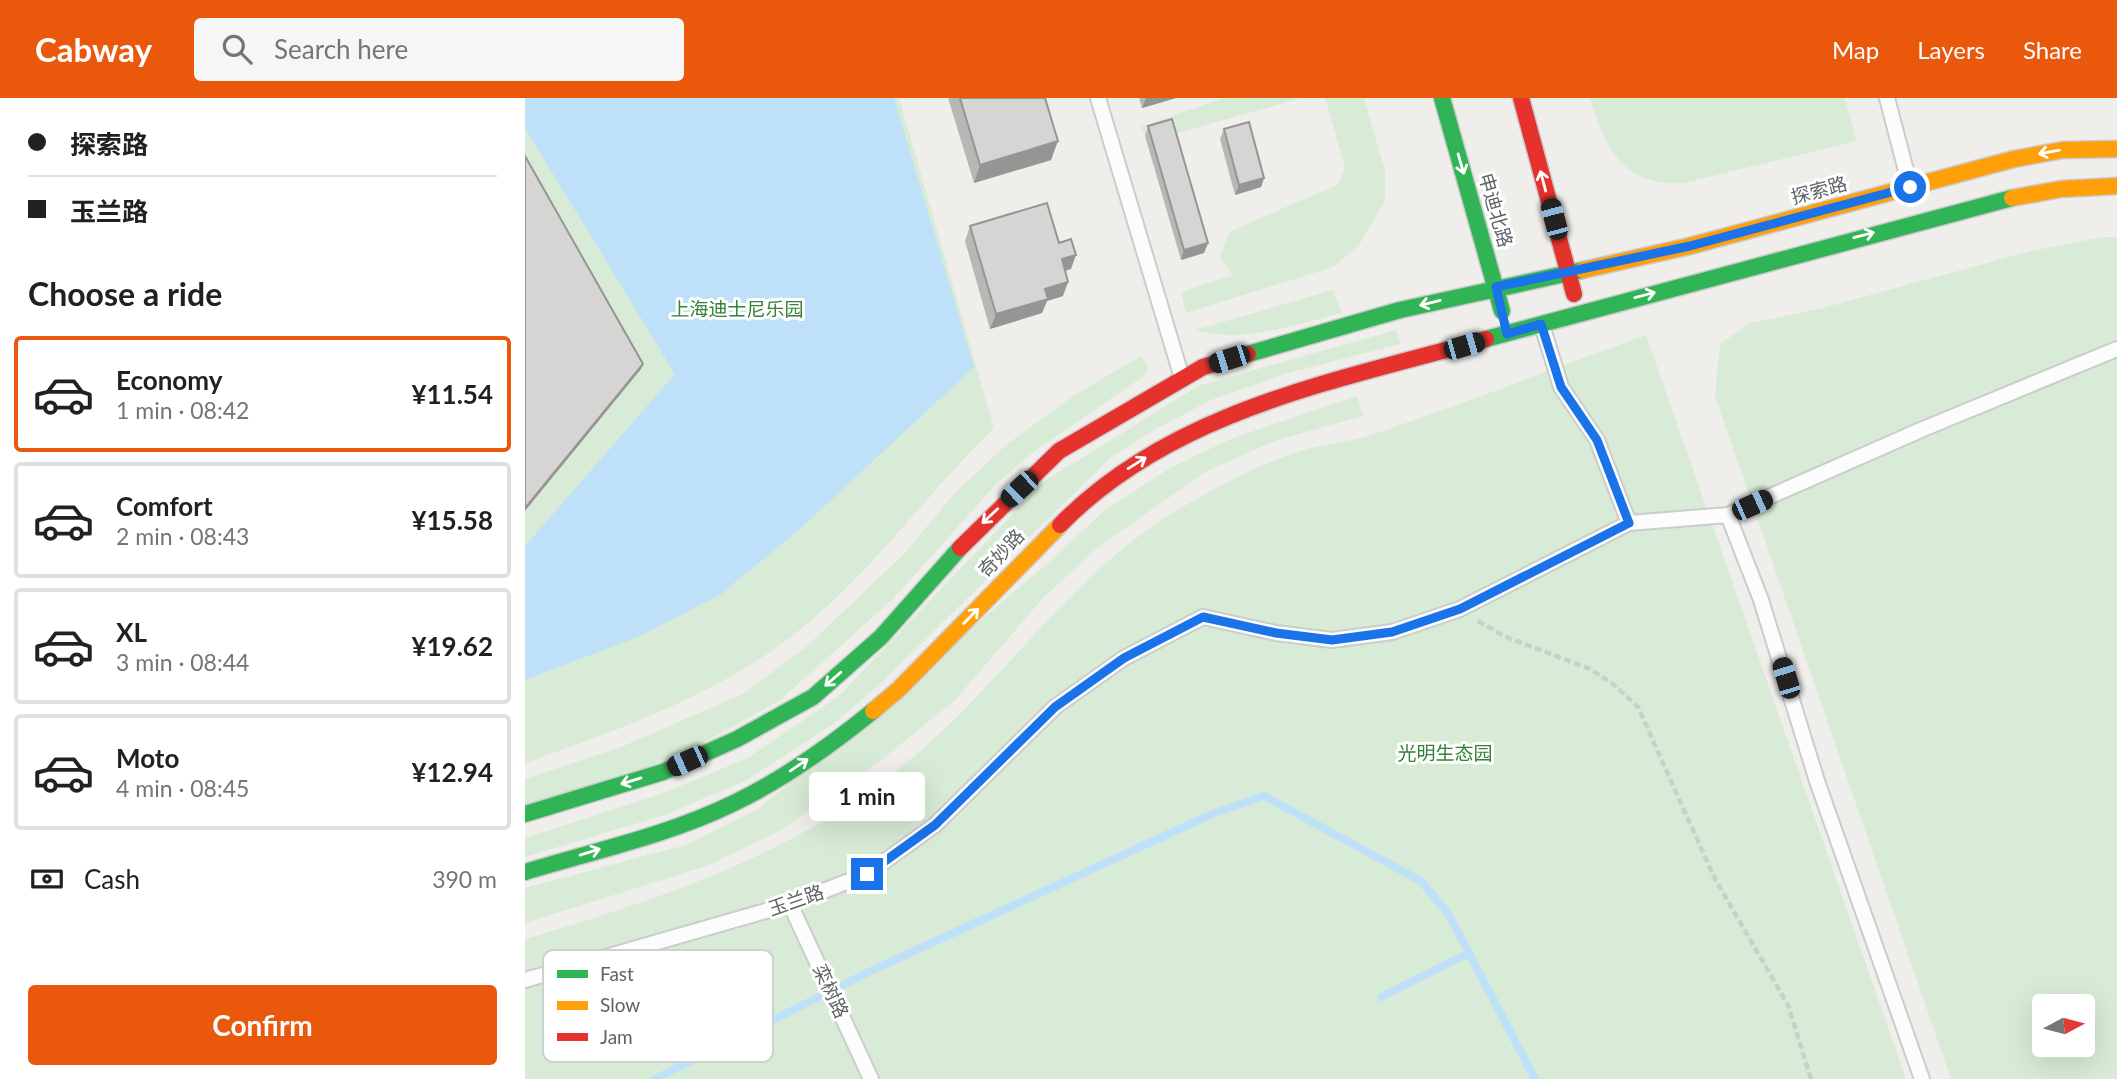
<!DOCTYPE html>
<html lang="en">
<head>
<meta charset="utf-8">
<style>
	:root { --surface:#fff; --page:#f6f6f6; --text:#202124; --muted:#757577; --line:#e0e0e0; --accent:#ea580c }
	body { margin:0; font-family:Lato,"Noto Sans SC",sans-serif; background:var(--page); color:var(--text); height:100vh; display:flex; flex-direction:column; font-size:26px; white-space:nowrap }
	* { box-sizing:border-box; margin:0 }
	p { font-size:23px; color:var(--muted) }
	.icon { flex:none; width:38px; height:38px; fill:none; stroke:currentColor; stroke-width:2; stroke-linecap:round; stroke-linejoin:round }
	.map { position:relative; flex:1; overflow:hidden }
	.details { display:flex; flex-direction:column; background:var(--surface); width:525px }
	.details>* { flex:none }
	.hud { display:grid; align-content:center; height:154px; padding:0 28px; background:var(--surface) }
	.needle { width:46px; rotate:83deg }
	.tools { position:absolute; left:1507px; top:896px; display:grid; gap:14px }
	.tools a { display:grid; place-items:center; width:63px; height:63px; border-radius:7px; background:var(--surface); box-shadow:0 7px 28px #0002; font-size:35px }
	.end { position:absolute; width:32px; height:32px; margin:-16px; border:9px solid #1a73e8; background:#fff; box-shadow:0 0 0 4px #fff }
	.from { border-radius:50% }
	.bubble { position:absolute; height:49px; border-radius:7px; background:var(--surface); box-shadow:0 7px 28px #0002; font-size:23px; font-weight:700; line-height:49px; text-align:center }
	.car { position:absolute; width:21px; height:42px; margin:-21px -10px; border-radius:9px; box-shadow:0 0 5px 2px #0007; background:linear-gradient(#222 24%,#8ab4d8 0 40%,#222 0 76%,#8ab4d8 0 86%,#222 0) }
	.hud b { display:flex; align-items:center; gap:24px; height:66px; font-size:26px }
	.hud b+b { border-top:2px solid var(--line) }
	.hud i { width:18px; height:18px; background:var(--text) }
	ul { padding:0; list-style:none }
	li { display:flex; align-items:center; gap:21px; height:116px; margin:0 14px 10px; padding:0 14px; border:4px solid var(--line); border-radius:7px }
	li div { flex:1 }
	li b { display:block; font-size:26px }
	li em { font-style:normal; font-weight:700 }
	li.selected { border-color:var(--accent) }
	li>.icon { width:63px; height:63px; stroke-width:1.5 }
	h2 { padding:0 28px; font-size:32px; line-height:84px }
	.pay { display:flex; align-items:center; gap:18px; height:77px; padding:0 28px; font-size:26px }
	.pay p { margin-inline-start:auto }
	.button { display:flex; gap:14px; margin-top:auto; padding:14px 28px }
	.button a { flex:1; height:80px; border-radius:7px; background:var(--accent); color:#fff; font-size:28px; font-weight:700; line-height:80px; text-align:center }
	header { display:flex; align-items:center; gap:42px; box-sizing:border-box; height:98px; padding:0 35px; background:var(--accent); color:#fff }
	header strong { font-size:33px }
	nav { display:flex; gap:38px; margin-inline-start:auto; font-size:24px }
	.search { width:490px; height:63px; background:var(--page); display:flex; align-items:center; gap:18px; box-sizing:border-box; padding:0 24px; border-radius:7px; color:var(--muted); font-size:26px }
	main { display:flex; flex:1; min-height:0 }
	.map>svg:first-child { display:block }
	.green { fill:#d8ebd6; fill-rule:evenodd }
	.water { fill:#bfe0f9 }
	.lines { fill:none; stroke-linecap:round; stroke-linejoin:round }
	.stream { stroke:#bfe0f9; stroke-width:8 }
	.lane-casing { stroke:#cbcccc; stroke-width:18 }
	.fast-casing { stroke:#cacacb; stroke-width:19 }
	.slow-casing { stroke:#cacacb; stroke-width:19 }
	.jam-casing { stroke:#cacacb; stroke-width:19 }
	.path { stroke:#cacfcc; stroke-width:4.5; stroke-dasharray:7 3.5; stroke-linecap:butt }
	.lane { stroke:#fdfcfc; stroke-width:14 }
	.fast { stroke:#30b455; stroke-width:16 }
	.slow { stroke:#ff9f0a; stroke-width:16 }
	.jam { stroke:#e5322d; stroke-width:16 }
	.wall { fill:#b8b7b5 }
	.shaded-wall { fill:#969594 }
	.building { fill:#d6d5d3; stroke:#969594; stroke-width:2 }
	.oneway { stroke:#fff }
	.route { stroke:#1a73e8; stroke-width:9 }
	.labels { text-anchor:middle; stroke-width:6; stroke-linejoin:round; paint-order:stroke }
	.street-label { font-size:19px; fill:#5f6368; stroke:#fff }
	.park-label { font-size:19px; fill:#348238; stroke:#fff }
	.key { fill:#fff; stroke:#cfd0d2; stroke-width:2 }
	.key-label { font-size:19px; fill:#5f6368 }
</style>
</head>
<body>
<header>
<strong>Cabway</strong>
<div class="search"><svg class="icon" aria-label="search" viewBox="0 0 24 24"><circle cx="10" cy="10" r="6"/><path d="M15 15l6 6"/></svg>Search here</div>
<nav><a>Map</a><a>Layers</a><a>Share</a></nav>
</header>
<main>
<section class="details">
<div class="hud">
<b><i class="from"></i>探索路</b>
<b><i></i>玉兰路</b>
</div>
<h2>Choose a ride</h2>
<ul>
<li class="selected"><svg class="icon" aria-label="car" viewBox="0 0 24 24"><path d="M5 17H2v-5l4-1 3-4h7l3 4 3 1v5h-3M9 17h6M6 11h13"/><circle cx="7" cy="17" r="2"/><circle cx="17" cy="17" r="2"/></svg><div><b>Economy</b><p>1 min · 08:42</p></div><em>¥11.54</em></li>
<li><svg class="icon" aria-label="car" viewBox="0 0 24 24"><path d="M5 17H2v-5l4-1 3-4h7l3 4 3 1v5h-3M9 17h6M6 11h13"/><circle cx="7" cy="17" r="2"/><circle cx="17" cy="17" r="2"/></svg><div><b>Comfort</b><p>2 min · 08:43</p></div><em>¥15.58</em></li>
<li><svg class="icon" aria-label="car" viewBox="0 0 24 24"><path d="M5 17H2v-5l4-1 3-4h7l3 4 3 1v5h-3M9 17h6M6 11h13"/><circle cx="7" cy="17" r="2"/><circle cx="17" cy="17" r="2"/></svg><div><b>XL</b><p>3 min · 08:44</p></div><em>¥19.62</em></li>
<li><svg class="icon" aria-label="car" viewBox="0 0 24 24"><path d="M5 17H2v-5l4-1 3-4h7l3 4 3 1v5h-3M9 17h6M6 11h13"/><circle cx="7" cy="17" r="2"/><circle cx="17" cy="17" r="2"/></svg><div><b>Moto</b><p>4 min · 08:45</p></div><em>¥12.94</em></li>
</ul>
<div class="pay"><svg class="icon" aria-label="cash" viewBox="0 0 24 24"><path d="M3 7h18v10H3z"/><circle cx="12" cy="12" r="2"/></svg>Cash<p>390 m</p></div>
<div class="button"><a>Confirm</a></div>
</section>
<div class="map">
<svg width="1592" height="981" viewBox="0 0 1592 981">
	<rect width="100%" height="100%" fill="#efeeea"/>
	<!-- green -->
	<path class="green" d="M0 0H374L469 330C407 390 355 463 289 520 207 592 102 629 0 665Z
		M698 0H777L645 37 643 31 620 38 616 29Z
		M800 0H839L860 74V103L834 147 808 169 661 215 656 194 708 177 695 160 704 134 814 86 820 69Z
		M1065 0H1320L1331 43 1159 85C1099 89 1080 51 1065 0Z
		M1578 139H1592V981H1426L1190 298 1195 246 1225 225 1294 211 1506 153ZM1519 908H1558V947H1519Z
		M808 192 817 215C767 227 720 246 670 232Z
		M871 232 875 246 766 274 686 302 629 332 585 360 356 585 307 627 220 683 139 717 0 759V740L133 697 221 661 314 598 518 384 673 288Z
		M1121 237 1381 981H0V841C145 798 286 751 401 648 484 574 547 480 641 419 685 392 733 366 782 351 805 345 830 343 852 335 942 304 1031 270 1121 237Z
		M616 258 623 268 619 278 511 352 473 384 368 501 254 603 156 657 0 712V681L96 649 218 596 280 550 380 455 429 396 481 347 548 298Z
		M832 298 838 318 752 342 680 374 571 451 518 500 430 602 360 659 253 734 181 768 0 825V790L161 747 235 710 523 465 579 413 645 370 708 340Z"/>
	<!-- water -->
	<path class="water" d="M0 0H369L449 269 276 430 196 496 115 538 0 582V448L150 276 0 30Z"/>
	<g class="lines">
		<!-- stream -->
		<path class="stream" d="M856 899 944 855
			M130 981 350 871 687 716 739 698 896 783 924 817 1010 981"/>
		<defs>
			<path id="lane" d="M573 0 657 280
				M1362 0 1385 88
				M1017 227 1036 289 1072 342 1104 425 1203 417 1236 502 1292 683 1397 981
				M1203 417 1398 331 1592 251
				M265 806 346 981
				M0 882 265 806 342 776 410 727 530 609 599 560 678 519 751 535 807 542 867 534 935 511 1104 425"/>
			<path id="fast" d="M917 0 977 213
				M961 241 1487 100
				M723 256 875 212 1058 172
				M0 716 138 674 212 641 288 599 356 539 435 450
				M0 774C69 753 144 737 209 705 259 681 305 648 348 613"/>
			<path id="slow" d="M1487 100 1536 91 1592 88
				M1058 172 1165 148 1489 61 1538 52 1592 51
				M348 613 374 591 535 427"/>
			<path id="jam" d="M996 0 1049 196
				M535 427C647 312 812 283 961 241
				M435 450 534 353 678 269 723 256"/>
		</defs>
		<!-- lane casing -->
		<use href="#lane" class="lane-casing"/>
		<!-- fast casing -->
		<use href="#fast" class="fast-casing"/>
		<!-- slow casing -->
		<use href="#slow" class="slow-casing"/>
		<!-- jam casing -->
		<use href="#jam" class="jam-casing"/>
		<!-- path -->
		<path class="path" d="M953 523 979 538 1065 571 1088 586 1113 609 1189 779 1263 907 1286 981"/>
		<!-- lane -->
		<use href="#lane" class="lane"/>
		<!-- fast -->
		<use href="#fast" class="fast"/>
		<!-- slow -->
		<use href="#slow" class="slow"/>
		<!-- jam -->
		<use href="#jam" class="jam"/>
	</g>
	<!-- wall -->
	<path class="wall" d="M423 0H520L526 62 449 85Z
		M614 0H651L617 10Z
		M623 28 683 145 679 155 656 162 620 38Z
		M699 31 739 80 736 89 710 97 695 41Z
		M445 128 534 145 546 171 540 173 538 198 522 203 517 215 465 231 440 143Z"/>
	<!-- shaded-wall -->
	<path class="shaded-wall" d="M621 0H651L617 10Z
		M533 43 526 62 449 85 455 67Z
		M739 80 736 89 710 97 714 87Z
		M683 145 679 155 656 162 659 152Z
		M551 157 546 171 531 175 537 161Z
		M543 184 538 198 522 203 517 215 465 231 471 216 520 191Z
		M118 266 116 271 0 413V410Z"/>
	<!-- building -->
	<path class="building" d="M435 0H520L533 43 455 67Z
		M647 21 683 145 659 152 623 28Z
		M724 24 739 80 714 87 699 31Z
		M0 58 118 266 0 410Z
		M522 105 534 145 546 141 551 157 537 161 543 184 520 191 523 201 471 216 445 128Z"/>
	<!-- one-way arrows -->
	<defs><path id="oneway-shaft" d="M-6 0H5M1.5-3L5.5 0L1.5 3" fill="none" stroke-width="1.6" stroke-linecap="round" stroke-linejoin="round" transform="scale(1.75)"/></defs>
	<g class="oneway">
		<use href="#oneway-shaft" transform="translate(1524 54) rotate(170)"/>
		<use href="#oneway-shaft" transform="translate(936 66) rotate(74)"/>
		<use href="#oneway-shaft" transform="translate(1018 83) rotate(-105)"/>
		<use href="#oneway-shaft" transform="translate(1339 137) rotate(-15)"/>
		<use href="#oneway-shaft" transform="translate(1120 197) rotate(-15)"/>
		<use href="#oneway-shaft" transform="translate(905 205) rotate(166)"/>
		<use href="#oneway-shaft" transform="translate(612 365) rotate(-32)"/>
		<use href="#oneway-shaft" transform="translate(465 418) rotate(137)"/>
		<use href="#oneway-shaft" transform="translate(446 518) rotate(-46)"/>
		<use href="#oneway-shaft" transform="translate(308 581) rotate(139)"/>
		<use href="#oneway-shaft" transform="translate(274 667) rotate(-34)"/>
		<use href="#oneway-shaft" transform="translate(106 683) rotate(163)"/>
		<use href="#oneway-shaft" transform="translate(65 754) rotate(-17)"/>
	</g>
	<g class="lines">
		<!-- route -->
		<path class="route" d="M342 776 410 727 530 609 599 560 678 519 751 535 807 542 867 534 935 511 1104 425 1072 342 1036 289 1016 226 982 236 971 189 1165 148 1385 89"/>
	</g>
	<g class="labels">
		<!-- street labels -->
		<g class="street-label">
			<text transform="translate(1294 92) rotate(-15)" y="7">探索路</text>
			<text transform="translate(971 112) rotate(74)" y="7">申迪北路</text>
			<text transform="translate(476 455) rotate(-47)" y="7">奇妙路</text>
			<text transform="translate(271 802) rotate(-19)" y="7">玉兰路</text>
			<text transform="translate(306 893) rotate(65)" y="7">栾树路</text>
		</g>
		<!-- park labels -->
		<g class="park-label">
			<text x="212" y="218">上海迪士尼乐园</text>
			<text x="920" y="662">光明生态园</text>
		</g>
	</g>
	<!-- legend -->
	<rect x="18" y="852" width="230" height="112" rx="10" class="key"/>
	<rect x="32" y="872" width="31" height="8" fill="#30b455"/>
	<rect x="32" y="903" width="31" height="9" fill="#ff9f0a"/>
	<rect x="32" y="935" width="31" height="8" fill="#e5322d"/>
	<g class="key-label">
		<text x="75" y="883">Fast</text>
		<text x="75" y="914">Slow</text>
		<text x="75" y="946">Jam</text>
	</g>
</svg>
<div class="tools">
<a><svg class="needle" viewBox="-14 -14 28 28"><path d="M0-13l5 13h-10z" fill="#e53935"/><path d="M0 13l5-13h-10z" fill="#757577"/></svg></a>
</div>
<i class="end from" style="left:1385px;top:89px"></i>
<i class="end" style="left:342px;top:776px"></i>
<div class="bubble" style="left:284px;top:674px;width:116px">1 min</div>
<i class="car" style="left:1029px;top:121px;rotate:345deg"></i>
<i class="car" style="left:939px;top:248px;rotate:74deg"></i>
<i class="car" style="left:704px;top:261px;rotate:252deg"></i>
<i class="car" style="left:494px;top:391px;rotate:227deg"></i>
<i class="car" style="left:1227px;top:407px;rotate:66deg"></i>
<i class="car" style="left:1261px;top:580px;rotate:343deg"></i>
<i class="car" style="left:162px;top:663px;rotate:246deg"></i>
</div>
</main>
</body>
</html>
